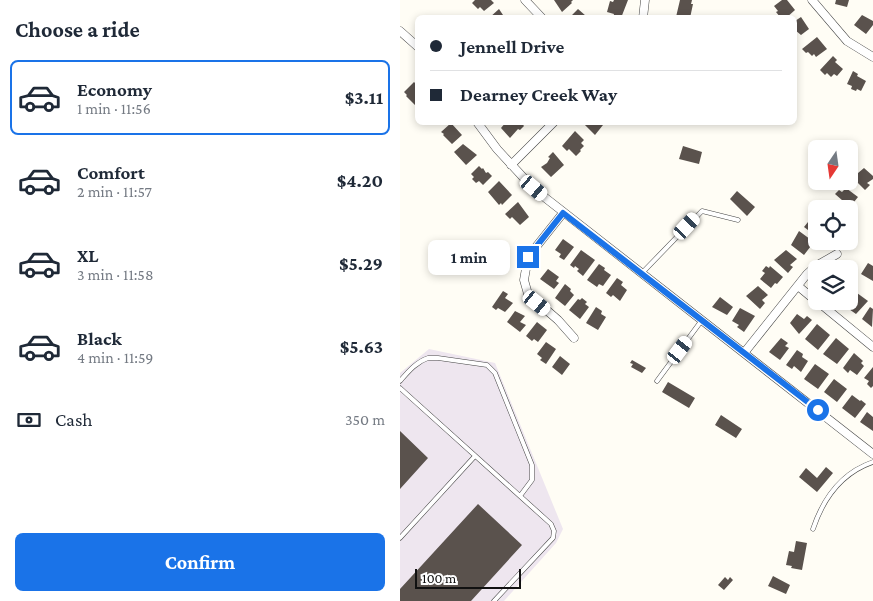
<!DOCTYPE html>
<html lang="en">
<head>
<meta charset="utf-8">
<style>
	:root { --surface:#fff; --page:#f2f2f3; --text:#1f2937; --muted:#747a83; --line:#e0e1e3; --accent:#1a73e8 }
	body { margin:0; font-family:"Crimson Pro",serif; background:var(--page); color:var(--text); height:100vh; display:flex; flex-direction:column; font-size:19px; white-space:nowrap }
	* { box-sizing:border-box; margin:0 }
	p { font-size:16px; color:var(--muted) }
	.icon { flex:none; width:28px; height:28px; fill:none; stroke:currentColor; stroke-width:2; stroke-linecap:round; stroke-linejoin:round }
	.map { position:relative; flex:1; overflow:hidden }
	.side { display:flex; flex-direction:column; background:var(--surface); width:400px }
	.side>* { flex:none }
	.top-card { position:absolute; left:15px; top:15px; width:382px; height:110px; border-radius:8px; box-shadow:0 2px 8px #0003; display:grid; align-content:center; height:110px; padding:0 15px; background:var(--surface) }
	.needle { width:32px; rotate:193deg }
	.controls { position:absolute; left:408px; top:140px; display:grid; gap:10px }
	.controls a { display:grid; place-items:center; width:50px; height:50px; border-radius:8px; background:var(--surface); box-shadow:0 2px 8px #0003; font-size:25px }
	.scale { position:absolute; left:15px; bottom:12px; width:106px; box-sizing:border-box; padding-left:5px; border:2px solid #111; border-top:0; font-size:14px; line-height:18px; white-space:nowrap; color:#111; -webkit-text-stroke:4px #fff; paint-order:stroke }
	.end { position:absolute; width:22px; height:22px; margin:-11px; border:6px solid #1a73e8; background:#fff; box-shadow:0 0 0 2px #fff }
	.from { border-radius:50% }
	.bubble { position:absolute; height:35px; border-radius:8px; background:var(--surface); box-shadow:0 2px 8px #0003; font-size:16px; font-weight:700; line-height:35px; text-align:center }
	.car { position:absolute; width:15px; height:30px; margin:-15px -8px; border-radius:6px; box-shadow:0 0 4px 1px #0007; background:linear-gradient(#fff 24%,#345 0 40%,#fff 0 76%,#345 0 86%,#fff 0) }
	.top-card b { display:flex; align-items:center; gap:18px; height:48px; font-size:19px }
	.top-card b+b { border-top:1px solid var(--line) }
	.top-card i { width:12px; height:12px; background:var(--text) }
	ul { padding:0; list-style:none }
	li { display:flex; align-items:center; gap:15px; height:75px; margin:0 10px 8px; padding:0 5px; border:2px solid transparent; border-radius:8px }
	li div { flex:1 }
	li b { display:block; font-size:19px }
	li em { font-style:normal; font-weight:700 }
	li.active { border-color:var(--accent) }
	li>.icon { width:45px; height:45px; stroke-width:1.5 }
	h2 { padding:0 15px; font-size:22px; line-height:60px }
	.pay { display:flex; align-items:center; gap:12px; height:55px; padding:0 15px; font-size:19px }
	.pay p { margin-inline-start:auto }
	.button { display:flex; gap:10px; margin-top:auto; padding:10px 15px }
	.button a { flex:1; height:58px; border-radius:8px; background:var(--accent); color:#fff; font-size:20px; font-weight:700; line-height:58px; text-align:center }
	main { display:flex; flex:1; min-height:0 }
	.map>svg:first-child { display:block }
	.industrial { fill:#eee6ef }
	.building { fill:#5a524d }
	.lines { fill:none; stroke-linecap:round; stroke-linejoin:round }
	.service-casing { stroke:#444; stroke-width:5 }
	.minor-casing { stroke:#444; stroke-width:9 }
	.service { stroke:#fff; stroke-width:4 }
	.minor { stroke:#fff; stroke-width:8 }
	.route { stroke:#1a73e8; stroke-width:6 }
</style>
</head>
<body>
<main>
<section class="side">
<h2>Choose a ride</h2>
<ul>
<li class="active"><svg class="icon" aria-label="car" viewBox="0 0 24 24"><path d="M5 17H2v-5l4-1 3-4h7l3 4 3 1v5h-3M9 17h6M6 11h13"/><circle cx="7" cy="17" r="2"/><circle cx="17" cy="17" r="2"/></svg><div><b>Economy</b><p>1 min · 11:56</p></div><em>$3.11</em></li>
<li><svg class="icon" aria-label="car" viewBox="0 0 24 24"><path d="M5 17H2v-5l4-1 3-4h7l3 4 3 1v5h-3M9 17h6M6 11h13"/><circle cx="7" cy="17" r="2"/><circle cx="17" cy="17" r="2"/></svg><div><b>Comfort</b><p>2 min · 11:57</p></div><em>$4.20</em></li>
<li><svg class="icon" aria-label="car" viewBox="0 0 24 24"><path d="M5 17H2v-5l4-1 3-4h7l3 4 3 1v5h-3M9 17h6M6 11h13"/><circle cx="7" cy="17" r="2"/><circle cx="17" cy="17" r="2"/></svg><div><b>XL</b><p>3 min · 11:58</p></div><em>$5.29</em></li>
<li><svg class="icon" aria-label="car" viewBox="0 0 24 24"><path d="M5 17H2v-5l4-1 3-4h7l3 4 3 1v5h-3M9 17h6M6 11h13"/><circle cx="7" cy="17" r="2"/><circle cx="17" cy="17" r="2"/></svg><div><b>Black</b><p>4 min · 11:59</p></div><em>$5.63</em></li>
</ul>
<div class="pay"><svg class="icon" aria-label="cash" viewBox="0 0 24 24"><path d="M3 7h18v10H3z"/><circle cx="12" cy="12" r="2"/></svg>Cash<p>350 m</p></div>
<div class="button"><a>Confirm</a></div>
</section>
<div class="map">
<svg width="473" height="601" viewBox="0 0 473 601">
	<rect width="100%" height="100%" fill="#fffdf5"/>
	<!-- industrial -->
	<path class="industrial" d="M29 349 95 363 163 529 156 543 104 601H0V373Z"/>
	<!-- building -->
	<path class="building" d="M75 0H91L94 3 84 11 80 7 78 9 72 3Z
		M154 0H173L171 2 172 3 162 12Z
		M214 0H228L221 18H213L214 14 207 12 210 1 213 2Z
		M280 0H292L291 4H293L290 18 276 17Z
		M382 0H387L395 10 386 18 383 15 380 17 376 12 378 11 374 6Z
		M436 0H449L447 7 435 4Z
		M99 9 105 18H89Z
		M178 9 186 16 187 15 189 18H169Z
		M462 15 473 21V25L466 34 454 25Z
		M401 17 409 29 401 35 395 30V21Z
		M417 37 427 49 416 57 414 54 412 56 408 52 406 53 402 49Z
		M433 56 437 60 435 62 443 69 437 76 434 74 431 77 427 73 425 75 420 70Z
		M453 71 458 74 457 76 466 81 461 91 457 89 456 91 451 89 452 86 447 84Z
		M14 82 18 86V103L15 105 6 96 7 95 4 92Z
		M106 122H121L124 126 120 130 118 129 110 138 101 128Z
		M182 122H200L203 125 195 135Z
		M51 123 62 135 52 144 43 135 44 134 41 132Z
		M175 131 184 140 181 143 184 146 180 150 181 151 176 156 169 149 167 151 162 146Z
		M63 144 77 155 66 165 54 152Z
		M283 146 302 152 299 164 279 159Z
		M153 152 164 165 151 177 141 167 147 163 150 158 148 157Z
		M79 166 82 169 83 168 86 173 88 172 92 176 83 185 79 181 76 183 72 179 74 177 71 174Z
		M464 168 473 176V179L467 183 470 185 465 190 451 176 456 172 458 173Z
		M99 181 112 195 102 205 101 203 99 205 88 192Z
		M446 188 458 197 450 207 435 194 439 190 442 192Z
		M337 191 355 207 347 216 330 199Z
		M118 202 129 217 120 225 112 217 110 219 105 214Z
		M415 218 416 219V236L404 227 408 222 410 223Z
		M399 231 414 242 404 255 391 245Z
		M163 239 174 247 164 260 159 257 161 254 155 250Z
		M181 250 195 260 183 276 177 271 179 269 175 266 174 268 170 265Z
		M386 250 397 259 390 265 393 267 388 273 374 260Z
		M468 263 473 266V281L461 274Z
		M199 264 205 268 204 270 211 275 203 286 199 284 197 287 187 280Z
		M366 266 369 268 370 266 383 277 377 284 375 283 371 288 360 279 365 273 362 271Z
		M148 269 159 277 156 281 159 283 154 289 140 279Z
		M217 278 223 282 221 285 227 290 220 301 213 295 211 297 206 293Z
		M165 284 171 289 170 291 174 295 165 306 155 298Z
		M358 286 368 295 362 300 365 303 360 309 346 296Z
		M103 291 108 294 105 298 113 303 105 312 98 308 96 310 92 307Z
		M457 293 468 301 456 314 446 307Z
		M320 297 333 307 327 315 312 307Z
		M182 298 187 302 185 304 189 307 180 319 169 310 178 299 180 300Z
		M196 307 202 311 201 314 206 317 198 330 186 323Z
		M470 307 473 309 472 327 462 319Z
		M340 308 355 316 344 332 337 327 339 325 332 321Z
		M115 311 125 316 120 322 126 325 120 332 107 322Z
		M397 314 404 319 407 316 412 320 399 334 390 323Z
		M137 322 147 330 138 342 134 339 132 341 126 336Z
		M417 324 430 335 418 350 405 339Z
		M381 338 388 343 385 346 389 348 380 360 369 352Z
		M436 338 449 349 437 364 423 354Z
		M146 342 156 349 146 364 140 360 142 358 137 354Z
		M397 350 403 354 402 357 408 361 401 372 394 366 392 369 386 365Z
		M454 353 463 361 461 363 464 366 457 375 450 370 448 373 443 368Z
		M160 356 170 364 162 375 152 367Z
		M232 360 246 368 242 373 231 367 233 364 230 363Z
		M415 364 429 374 418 389 404 379Z
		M473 367V386L471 388 467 384 469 381 464 378Z
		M434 379 447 389 437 402 424 392Z
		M268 382 295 398 289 408 262 392Z
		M452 395 460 401 461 400 466 404 455 418 442 408Z
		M467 412 473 417V431L460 422Z
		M321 415 342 429 336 438 315 425Z
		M0 431 28 458 0 489Z
		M426 467 433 473 417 492 399 477 406 468 417 478Z
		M78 504 122 545 71 601H0V589Z
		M396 541 407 543 402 570 391 568 392 566 386 565 389 551 394 552Z
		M373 576 390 585 386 594 368 586Z
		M325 577 328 580 330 577 333 580 324 590 318 585Z"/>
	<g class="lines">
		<defs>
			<path id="service" d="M242 273 302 211 338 220
				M0 381C8 372 16 362 28 358H38L87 365 95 373 132 465V480L120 496
				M257 381 302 320
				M0 388 151 524 154 531 153 538 94 601
				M413 529C423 499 441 473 473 462
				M0 538 75 456"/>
			<path id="minor" d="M125 0 142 18
				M412 0 447 41 473 57
				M243 18 245 0
				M0 31 18 47
				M77 122 97 149 134 189 473 454
				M111 165 154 122
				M163 213 128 257 124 280 128 294 158 320 174 338
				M398 286 416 301
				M417 301 473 347
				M344 353 407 274 416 266 437 254"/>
		</defs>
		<!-- service casing -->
		<use href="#service" class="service-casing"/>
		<!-- minor casing -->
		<use href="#minor" class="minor-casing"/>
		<!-- service -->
		<use href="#service" class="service"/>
		<!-- minor -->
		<use href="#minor" class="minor"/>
	</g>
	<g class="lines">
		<!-- route -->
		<path class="route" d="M128 257 163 213 418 410"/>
	</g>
</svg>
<div class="controls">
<a><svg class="needle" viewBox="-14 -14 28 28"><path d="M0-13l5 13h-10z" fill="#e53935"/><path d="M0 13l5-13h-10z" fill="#747a83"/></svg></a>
<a><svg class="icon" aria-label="locate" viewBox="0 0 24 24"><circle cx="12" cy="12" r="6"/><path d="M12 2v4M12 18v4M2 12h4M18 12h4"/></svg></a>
<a><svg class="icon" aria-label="layers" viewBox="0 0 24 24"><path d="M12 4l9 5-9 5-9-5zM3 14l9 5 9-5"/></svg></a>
</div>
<div class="scale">100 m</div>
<i class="end from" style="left:418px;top:410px"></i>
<i class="end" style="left:128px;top:257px"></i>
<div class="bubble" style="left:28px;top:240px;width:82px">1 min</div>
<i class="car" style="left:134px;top:188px;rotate:130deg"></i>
<i class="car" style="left:287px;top:226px;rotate:43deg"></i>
<i class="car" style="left:137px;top:303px;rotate:129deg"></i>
<i class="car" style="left:280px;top:350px;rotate:37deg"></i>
<div class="top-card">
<b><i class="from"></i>Jennell Drive</b>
<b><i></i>Dearney Creek Way</b>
</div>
</div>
</main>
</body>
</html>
